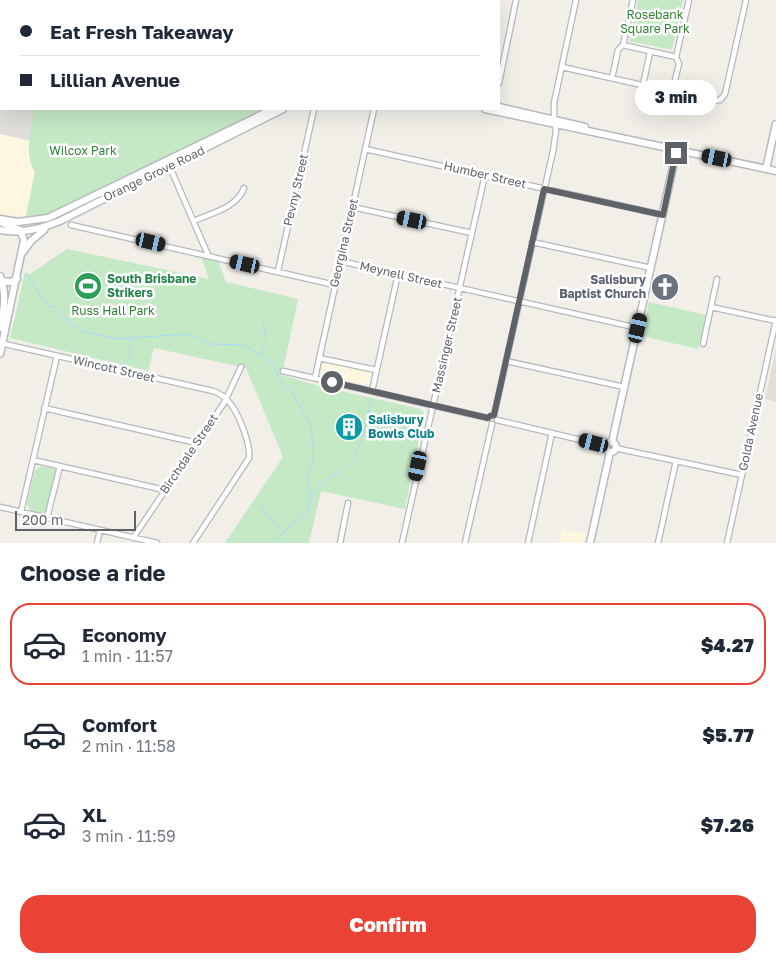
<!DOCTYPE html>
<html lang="en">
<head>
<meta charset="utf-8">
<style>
	:root { --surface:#fff; --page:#f2f2f3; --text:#1f2937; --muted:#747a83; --line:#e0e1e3; --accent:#ea4335 }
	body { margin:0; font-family:"Golos Text",sans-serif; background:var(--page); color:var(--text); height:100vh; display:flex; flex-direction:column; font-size:19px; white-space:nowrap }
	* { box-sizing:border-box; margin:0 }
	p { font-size:16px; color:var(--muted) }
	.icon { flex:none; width:28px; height:28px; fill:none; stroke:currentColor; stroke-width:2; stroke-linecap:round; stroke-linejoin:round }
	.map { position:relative; height:543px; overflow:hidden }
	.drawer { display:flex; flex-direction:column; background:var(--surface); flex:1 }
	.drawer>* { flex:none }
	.top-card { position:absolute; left:0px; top:0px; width:500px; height:110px; box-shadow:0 5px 20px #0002; display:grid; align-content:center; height:110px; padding:0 20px; background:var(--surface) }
	.scale { position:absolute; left:15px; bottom:12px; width:121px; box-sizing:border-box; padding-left:5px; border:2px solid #5f6368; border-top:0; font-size:14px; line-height:18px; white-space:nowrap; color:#5f6368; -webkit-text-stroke:4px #fff; paint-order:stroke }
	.end { position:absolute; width:22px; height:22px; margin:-11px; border:6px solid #5f6368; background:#fff; box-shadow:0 0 0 2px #fff }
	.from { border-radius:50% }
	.bubble { position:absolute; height:35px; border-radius:18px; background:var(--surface); box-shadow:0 5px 20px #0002; font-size:16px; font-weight:800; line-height:35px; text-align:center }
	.car { position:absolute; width:15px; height:30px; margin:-15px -8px; border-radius:6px; box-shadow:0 0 4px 1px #0007; background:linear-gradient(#222 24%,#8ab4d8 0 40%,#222 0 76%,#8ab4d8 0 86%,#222 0) }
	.top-card b { display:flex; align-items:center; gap:18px; height:48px; font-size:19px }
	.top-card b+b { border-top:1px solid var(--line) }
	.top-card i { width:12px; height:12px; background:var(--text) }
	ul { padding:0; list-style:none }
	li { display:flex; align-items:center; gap:15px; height:82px; margin:0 10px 8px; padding:0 10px; border:2px solid transparent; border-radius:20px }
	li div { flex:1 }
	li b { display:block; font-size:19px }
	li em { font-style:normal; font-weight:800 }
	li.active { border-color:var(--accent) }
	li>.icon { width:45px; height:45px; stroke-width:1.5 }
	h2 { padding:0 20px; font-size:22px; line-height:60px }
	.button { display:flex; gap:10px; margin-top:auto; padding:10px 20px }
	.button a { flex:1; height:58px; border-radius:20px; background:var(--accent); color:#fff; font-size:20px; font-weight:800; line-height:58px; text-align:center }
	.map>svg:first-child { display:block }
	.commercial { fill:#fef7e0 }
	.industrial { fill:#e0deda }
	.education { fill:#e1ded6 }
	.green { fill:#c5e8c5 }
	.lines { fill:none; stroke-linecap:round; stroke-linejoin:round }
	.stream { stroke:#aadaff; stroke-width:1 }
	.street-casing { stroke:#b5b8bc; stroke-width:7 }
	.secondary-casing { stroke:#b6babf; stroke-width:9 }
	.street { stroke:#fff; stroke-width:4.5 }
	.secondary { stroke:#fff; stroke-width:6 }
	.route { stroke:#5f6368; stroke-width:6 }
	.labels { text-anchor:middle; stroke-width:5; stroke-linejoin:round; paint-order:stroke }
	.park-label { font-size:12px; fill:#348238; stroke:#fff }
	.street-label { font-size:12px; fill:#5f6368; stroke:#fff }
	.leisure-label { font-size:12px; font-weight:bold; fill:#27864d; stroke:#fff; text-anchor:start }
	.worship-label { font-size:12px; font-weight:bold; fill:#5b616d; stroke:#fff; text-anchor:end }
	.culture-label { font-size:12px; font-weight:bold; fill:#0d838f; stroke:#fff; text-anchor:start }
</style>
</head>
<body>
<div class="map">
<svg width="776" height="543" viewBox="0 0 776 543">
	<rect width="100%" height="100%" fill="#f1efe8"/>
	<!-- commercial -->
	<path class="commercial" d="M0 134 41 143 25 216 0 215Z
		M325 360 372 371 369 385 320 375 322 362Z
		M562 529 586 534 584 543H559Z"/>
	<!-- industrial -->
	<path class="industrial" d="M0 0H70L1 1V109H48L41 143 0 134Z"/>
	<!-- education -->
	<path class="education" d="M776 348V402L765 399Z"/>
	<!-- green -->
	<path class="green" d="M33 0H485L33 1Z
		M638 0H683L672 50 629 41Z
		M34 109H263L50 214 26 217 35 172C23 154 32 128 34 109Z
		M67 249 209 279 201 257 218 261 226 282 298 299 282 375 319 386 420 409 424 413 405 509 321 491 309 543H225L283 457 246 368 154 348 148 371 10 338 25 272 30 274Z
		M649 302 706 315 698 349 642 336Z
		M40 466 55 469 56 471 45 514 31 511 27 504 35 470Z"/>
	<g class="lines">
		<!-- stream -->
		<path class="stream" d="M25 274 28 276 42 299 47 305 56 308 73 326 83 331 117 339 185 334 194 336 210 344 244 345 270 361 272 364 280 379 292 393 311 425 314 459 307 478 311 496 308 512C295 522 284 529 275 543
			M263 319 266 342
			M260 354 265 345
			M120 365 130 359V338
			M312 495C323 477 335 478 347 466 363 450 366 421 371 400
			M261 505 264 512 283 530"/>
		<defs>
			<path id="street" d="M633 0 623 45 676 57 689 0
				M562 67 713 101 720 100 725 94 746 0
				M612 78 618 50 623 45
				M499 83 516 0
				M643 85 650 52
				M672 92 679 64 676 57
				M365 149 663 215
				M169 165 208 255
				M352 207 472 233
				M194 221C211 213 237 208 244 188
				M71 225 335 285
				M532 242 651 268
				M340 261 638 328
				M278 271 314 109
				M711 307 776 321
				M0 343 213 391C219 393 225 397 229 402 238 412 251 444 249 458L193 543
				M703 344 717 279
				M319 358 376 370
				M506 361 624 387
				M283 371 488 418
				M315 378 374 109
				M372 391 398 274
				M44 408 197 443
				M494 415 553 151 556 131 554 115V103L576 0
				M497 420 606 446
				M615 448 742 475
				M33 460 165 490
				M0 507 157 543
				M21 512 57 356
				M47 518 60 466
				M133 538 224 403 241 367
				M97 543 100 530
				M340 543 348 503
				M402 543 485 175
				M465 543 492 424
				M528 543 552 433
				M658 543 676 461
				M727 543 776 320"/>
			<path id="secondary" d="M499 107 585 127
				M485 109 776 171
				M766 169 776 124
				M0 219 18 222 48 218 273 109
				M0 222 20 230 24 240 0 354
				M0 230C21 234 40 229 60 221L283 109
				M23 252 31 241 44 230 45 228
				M0 276C7 294 4 310 0 328
				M2 281 10 282 17 279
				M612 442 677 149
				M606 447a5 5 0 1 1 10 0a5 5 0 1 1-10 0Z
				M590 543 610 452"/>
		</defs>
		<!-- street casing -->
		<use href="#street" class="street-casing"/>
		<!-- secondary casing -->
		<use href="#secondary" class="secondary-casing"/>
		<!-- street -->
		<use href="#street" class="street"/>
		<!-- secondary -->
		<use href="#secondary" class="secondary"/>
	</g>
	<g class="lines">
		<!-- route -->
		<path class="route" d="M332 382 488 418 490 416 494 415 544 189 663 215 676 153"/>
	</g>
	<!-- icons -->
	<defs>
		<symbol id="stadium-disc" viewBox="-11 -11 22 22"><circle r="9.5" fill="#2e9e5b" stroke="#fff"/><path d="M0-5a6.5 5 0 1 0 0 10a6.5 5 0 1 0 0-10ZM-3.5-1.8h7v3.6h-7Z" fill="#fff"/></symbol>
		<symbol id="church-disc" viewBox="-11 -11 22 22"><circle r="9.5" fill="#6b7280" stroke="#fff"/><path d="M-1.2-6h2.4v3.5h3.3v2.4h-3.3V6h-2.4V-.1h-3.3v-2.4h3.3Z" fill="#fff"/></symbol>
		<symbol id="building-disc" viewBox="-11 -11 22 22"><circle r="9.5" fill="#0f9aa8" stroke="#fff"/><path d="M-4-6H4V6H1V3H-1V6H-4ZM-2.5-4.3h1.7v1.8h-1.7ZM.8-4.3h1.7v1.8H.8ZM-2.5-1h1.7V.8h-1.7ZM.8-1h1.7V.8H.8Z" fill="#fff"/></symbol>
	</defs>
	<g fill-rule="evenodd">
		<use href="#stadium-disc" x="72" y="270" width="32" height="32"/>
		<use href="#church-disc" x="649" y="271" width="32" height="32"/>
		<use href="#building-disc" x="333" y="411" width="32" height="32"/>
	</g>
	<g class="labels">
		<!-- park labels -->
		<g class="park-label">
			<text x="655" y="19">Rosebank<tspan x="655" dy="14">Square Park</tspan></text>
			<text x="83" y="155">Wilcox Park</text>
			<text x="113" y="315">Russ Hall Park</text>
		</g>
		<!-- street labels -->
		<g class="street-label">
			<text transform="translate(154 174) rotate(-26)" y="4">Orange Grove Road</text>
			<text transform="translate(485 175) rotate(13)" y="4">Humber Street</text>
			<text transform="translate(296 190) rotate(-77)" y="4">Pevny Street</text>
			<text transform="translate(344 243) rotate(-77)" y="4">Georgina Street</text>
			<text transform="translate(401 275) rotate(13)" y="4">Meynell Street</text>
			<text transform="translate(447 345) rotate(-77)" y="4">Massinger Street</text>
			<text transform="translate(114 369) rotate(13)" y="4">Wincott Street</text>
			<text transform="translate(751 432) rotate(-78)" y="4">Golda Avenue</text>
			<text transform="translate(189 454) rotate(-56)" y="4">Birchdale Street</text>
		</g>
		<!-- leisure labels -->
		<g class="leisure-label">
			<text x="107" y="283">South Brisbane<tspan x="107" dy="14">Strikers</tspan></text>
		</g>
		<!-- worship labels -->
		<g class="worship-label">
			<text x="646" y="284">Salisbury<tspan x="646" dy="14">Baptist Church</tspan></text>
		</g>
		<!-- culture labels -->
		<g class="culture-label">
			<text x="368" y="424">Salisbury<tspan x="368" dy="14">Bowls Club</tspan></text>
		</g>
	</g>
</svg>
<div class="scale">200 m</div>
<i class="end from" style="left:332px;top:382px"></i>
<i class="end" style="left:676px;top:153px"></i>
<div class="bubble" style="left:635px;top:80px;width:82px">3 min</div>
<i class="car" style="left:717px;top:158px;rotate:282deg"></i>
<i class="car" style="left:412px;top:220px;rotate:282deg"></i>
<i class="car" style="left:151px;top:242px;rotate:103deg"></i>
<i class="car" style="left:245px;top:264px;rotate:283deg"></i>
<i class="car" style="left:638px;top:328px;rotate:13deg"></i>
<i class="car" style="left:594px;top:443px;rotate:284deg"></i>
<i class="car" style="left:418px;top:466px;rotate:192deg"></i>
<div class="top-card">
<b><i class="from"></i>Eat Fresh Takeaway</b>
<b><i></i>Lillian Avenue</b>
</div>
</div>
<section class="drawer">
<h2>Choose a ride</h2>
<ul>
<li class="active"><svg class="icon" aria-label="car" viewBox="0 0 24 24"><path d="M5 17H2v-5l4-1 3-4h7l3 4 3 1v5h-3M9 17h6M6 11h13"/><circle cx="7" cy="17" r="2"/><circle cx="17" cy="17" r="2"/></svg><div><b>Economy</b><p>1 min · 11:57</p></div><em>$4.27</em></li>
<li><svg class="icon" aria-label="car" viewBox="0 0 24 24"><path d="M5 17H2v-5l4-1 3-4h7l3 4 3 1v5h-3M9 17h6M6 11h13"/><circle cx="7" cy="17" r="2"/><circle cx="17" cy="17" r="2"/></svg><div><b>Comfort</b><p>2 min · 11:58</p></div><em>$5.77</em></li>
<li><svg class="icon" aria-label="car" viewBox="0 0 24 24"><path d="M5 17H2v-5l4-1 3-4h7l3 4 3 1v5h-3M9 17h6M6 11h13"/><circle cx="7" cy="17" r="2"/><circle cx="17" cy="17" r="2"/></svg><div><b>XL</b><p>3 min · 11:59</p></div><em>$7.26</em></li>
</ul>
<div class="button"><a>Confirm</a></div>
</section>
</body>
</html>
